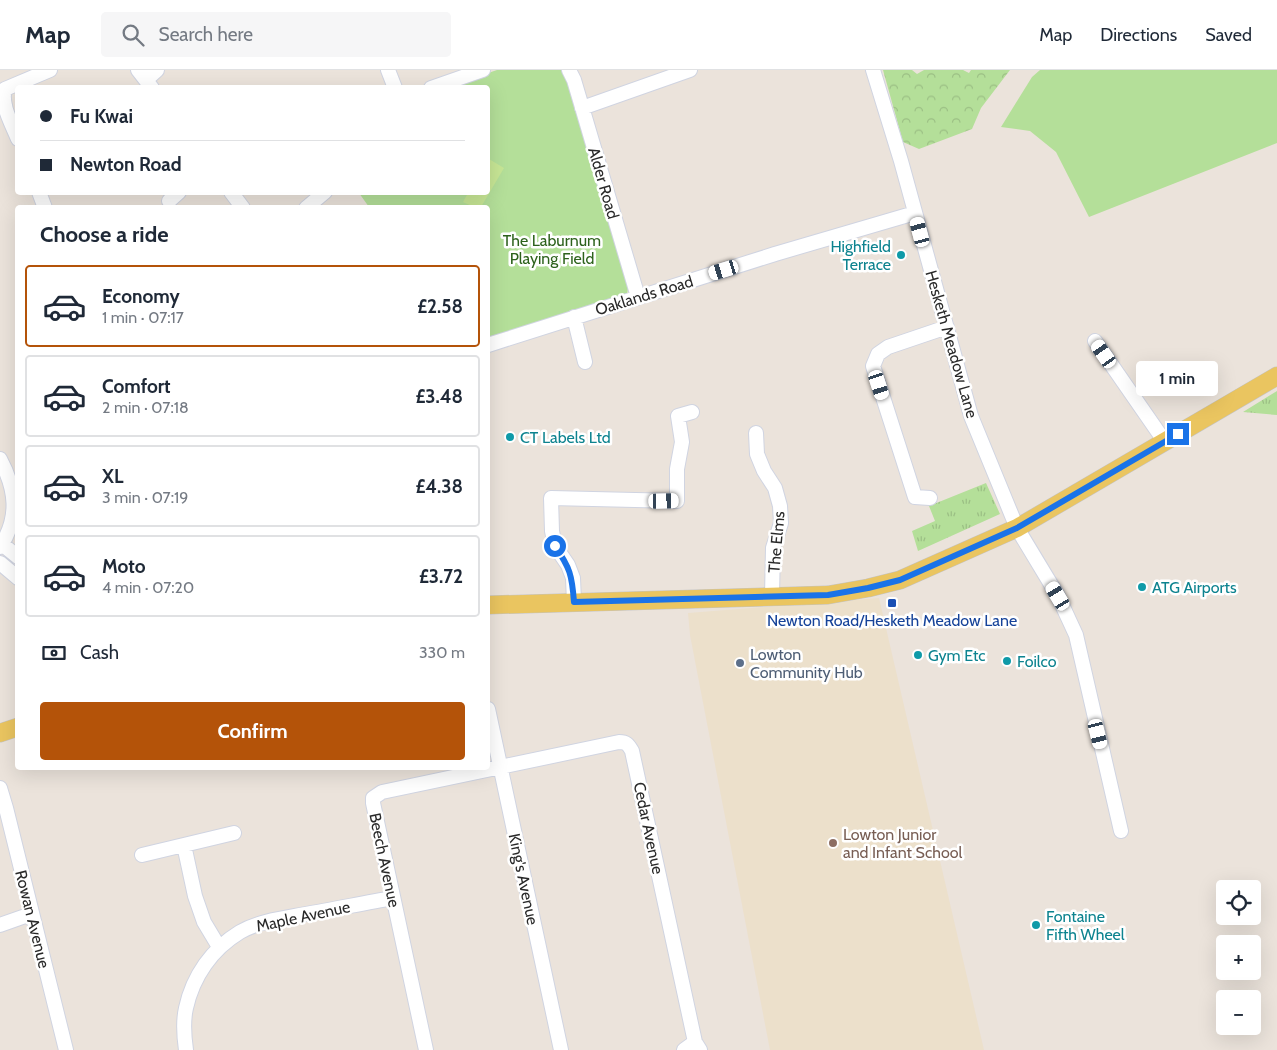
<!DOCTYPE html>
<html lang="en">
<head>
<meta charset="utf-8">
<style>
	:root { --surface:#fff; --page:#f6f6f7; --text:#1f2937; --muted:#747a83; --line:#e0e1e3; --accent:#b45309 }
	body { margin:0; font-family:Cabin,sans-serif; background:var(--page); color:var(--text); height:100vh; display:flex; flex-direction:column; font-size:19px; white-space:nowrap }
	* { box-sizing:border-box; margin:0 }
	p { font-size:16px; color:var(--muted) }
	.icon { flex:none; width:28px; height:28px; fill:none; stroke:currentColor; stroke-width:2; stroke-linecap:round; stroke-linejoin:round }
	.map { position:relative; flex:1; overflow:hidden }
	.details { position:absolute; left:15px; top:135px; width:475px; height:565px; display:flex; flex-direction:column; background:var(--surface); border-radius:5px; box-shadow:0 5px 20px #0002 }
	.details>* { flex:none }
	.hud { position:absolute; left:15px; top:15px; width:475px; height:110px; border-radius:5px; box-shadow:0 5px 20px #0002; display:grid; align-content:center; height:110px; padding:0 25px; background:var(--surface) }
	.controls { position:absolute; left:1216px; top:810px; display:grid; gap:10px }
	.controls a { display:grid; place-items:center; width:45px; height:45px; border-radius:5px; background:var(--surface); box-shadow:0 5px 20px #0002; font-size:25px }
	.end { position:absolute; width:22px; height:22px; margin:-11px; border:6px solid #1a73e8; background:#fff; box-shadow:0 0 0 2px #fff }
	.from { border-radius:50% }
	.bubble { position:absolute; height:35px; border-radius:5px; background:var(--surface); box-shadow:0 5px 20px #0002; font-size:16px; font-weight:700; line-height:35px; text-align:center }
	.car { position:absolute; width:15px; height:30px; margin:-15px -8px; border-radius:6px; box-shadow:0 0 4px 1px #0007; background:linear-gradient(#fff 24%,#345 0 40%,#fff 0 76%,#345 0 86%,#fff 0) }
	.hud b { display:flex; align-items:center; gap:18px; height:48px; font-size:19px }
	.hud b+b { border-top:1px solid var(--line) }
	.hud i { width:12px; height:12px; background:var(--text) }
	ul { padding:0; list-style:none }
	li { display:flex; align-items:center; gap:15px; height:82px; margin:0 10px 8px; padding:0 15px; border:2px solid var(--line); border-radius:5px }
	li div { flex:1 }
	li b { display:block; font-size:19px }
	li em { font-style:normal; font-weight:700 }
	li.active { border-color:var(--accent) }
	li>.icon { width:45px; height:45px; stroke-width:1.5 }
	h2 { padding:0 25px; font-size:22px; line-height:60px }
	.pay { display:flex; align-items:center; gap:12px; height:55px; padding:0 25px; font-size:19px }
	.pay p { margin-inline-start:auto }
	.cta { display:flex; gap:10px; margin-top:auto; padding:10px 25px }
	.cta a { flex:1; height:58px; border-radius:5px; background:var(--accent); color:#fff; font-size:20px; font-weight:700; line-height:58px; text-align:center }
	header { display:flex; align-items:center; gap:30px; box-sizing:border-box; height:70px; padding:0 25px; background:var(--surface); border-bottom:1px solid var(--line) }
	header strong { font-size:24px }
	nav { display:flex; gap:28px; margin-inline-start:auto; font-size:18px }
	.search { width:350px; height:45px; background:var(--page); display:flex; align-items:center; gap:12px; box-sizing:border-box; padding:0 18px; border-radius:5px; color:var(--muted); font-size:19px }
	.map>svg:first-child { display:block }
	.education { fill:#ece0cb }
	.grass { fill:url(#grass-tufts) }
	.forest { fill:url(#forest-crowns) }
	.park { fill:#b4df99 }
	.pitch { fill:#c7e695 }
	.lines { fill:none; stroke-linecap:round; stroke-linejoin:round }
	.minor-casing { stroke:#d0d4e1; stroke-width:16 }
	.major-casing { stroke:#c3c3c3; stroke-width:19 }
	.minor { stroke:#fff; stroke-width:14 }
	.major { stroke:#eac560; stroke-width:18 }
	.route { stroke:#1a73e8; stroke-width:6 }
	.culture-dot { fill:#0f9aa8; stroke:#fff; stroke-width:2 }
	.transit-dot { fill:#1a4fb4; stroke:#fff; stroke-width:2 }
	.service-dot { fill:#5c6f8a; stroke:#fff; stroke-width:2 }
	.education-dot { fill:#8d6e63; stroke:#fff; stroke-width:2 }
	.labels { text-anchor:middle; stroke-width:5; stroke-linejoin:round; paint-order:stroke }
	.street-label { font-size:16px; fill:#292929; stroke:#fff }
	.park-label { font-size:16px; fill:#2d621c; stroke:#fff }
	.culture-label { font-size:16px; fill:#0d838f; stroke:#fff; text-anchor:start }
	.transit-label { font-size:16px; fill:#164399; stroke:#fff }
	.service-label { font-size:16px; fill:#4e5e75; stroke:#fff; text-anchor:start }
	.education-label { font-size:16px; fill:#785e54; stroke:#fff; text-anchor:start }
</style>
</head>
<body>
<header>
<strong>Map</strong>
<div class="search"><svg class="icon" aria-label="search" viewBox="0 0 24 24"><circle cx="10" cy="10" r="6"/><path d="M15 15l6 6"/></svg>Search here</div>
<nav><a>Map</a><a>Directions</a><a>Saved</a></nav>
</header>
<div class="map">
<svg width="1277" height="980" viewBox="0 0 1277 980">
	<defs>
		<pattern id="grass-tufts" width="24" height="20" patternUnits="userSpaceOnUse" patternTransform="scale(1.25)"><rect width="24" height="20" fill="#b4df99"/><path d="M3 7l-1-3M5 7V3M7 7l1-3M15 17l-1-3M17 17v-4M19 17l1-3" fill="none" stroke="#9bbf84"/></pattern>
		<pattern id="forest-crowns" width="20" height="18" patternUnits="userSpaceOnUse" patternTransform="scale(1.25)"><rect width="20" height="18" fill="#b4df99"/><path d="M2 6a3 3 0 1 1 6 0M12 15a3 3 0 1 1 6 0" fill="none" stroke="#9bbf84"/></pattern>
	</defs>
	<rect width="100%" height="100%" fill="#ebe3db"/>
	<!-- education -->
	<path class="education" d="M879 528 984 980H770L690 565 688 543Z"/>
	<!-- grass -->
	<path class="grass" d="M1277 321V345L1243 342Z
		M986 413 1000 444 918 481 912 461 935 451 929 436Z"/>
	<!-- forest -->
	<path class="forest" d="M883 0H912L917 4 924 0H963L969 3 971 0H1010L981 38 972 59 919 79 903 72Z"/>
	<!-- park -->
	<path class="park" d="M497 0H561L570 15 629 213 627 224 488 268V138L369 137 359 123 488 122V18L447 17Z
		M1040 0H1277V73L1089 147 1056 82 1030 61 1001 57 1032 7Z"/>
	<!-- pitch -->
	<path class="pitch" d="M489 89 504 98 481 137H474L463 132 468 123 488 122Z"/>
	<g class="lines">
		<defs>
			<path id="minor" d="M138 0 152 18
				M388 0 395 18
				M569 0 574 10 638 227
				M873 0 901 91 971 346 1017 458 1058 526 1076 565 1121 761
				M146 10 157 0
				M431 18 483 0
				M582 38 690 0
				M18 69C12 54 0 34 5 19L50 0
				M39 122 45 138
				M231 122 243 138
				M169 131 179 122
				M306 138 325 122
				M574 247 585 292
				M1095 271 1165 372
				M488 275 775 184 915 143
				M756 363 757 384 764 401 775 418 780 436 781 453 773 478 772 526
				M0 389C16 419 20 447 0 477
				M930 428 915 427 873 296 878 284 888 277 947 257
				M2 474 18 487
				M0 493 18 508
				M574 532 573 508 568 495 555 476 552 461 551 428 677 431V399L682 372 678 346 692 342
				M488 639 561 980
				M0 718 6 738 66 980
				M184 775 195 826 204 852 219 877
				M142 785 234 763
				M0 855 31 844
				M186 980C184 966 183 951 186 938 193 906 212 879 240 862 259 851 285 848 306 844 335 839 364 833 393 828
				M426 980 373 733V728L382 722 619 672C626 672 628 674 632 681L695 972 700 980
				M684 980 695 972"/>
			<path id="major" d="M488 535 828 525 868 518 900 510 1017 458 1277 306
				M0 663 18 657"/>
		</defs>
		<!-- minor casing -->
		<use href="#minor" class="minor-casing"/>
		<!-- major casing -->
		<use href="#major" class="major-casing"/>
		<!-- minor -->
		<use href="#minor" class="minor"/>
		<!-- major -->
		<use href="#major" class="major"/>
	</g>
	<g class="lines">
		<!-- route -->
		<path class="route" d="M555 476C570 498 572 505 574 532L828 525 868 518 900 510 1017 458 1178 364"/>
	</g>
	<!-- markers -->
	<g class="culture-dot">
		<circle cx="901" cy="185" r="5"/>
		<circle cx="510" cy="367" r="5"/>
		<circle cx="1142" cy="517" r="5"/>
		<circle cx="918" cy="585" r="5"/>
		<circle cx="1007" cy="591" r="5"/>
		<circle cx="1036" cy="855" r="5"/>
	</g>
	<rect class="transit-dot" x="887" y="528" width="10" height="10" rx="2.5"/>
	<circle class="service-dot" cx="740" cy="593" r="5"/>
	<circle class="education-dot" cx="833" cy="773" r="5"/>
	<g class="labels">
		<!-- street labels -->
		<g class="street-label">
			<text transform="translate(604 113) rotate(74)" y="6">Alder Road</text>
			<text transform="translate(644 225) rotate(-17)" y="6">Oaklands Road</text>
			<text transform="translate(952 274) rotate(74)" y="6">Hesketh Meadow Lane</text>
			<text transform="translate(776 472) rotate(-85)" y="6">The Elms</text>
			<text transform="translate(649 758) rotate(78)" y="6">Cedar Avenue</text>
			<text transform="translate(385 790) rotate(78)" y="6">Beech Avenue</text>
			<text transform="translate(524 809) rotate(78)" y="6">King's Avenue</text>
			<text transform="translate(303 846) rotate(-12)" y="6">Maple Avenue</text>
			<text transform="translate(33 849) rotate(76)" y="6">Rowan Avenue</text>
		</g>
		<!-- park labels -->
		<g class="park-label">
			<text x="552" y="176">The Laburnum<tspan x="552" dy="18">Playing Field</tspan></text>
		</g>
		<!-- culture labels -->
		<g class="culture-label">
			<text x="891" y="182" text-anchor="end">Highfield<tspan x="891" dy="18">Terrace</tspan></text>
			<text x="520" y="373">CT Labels Ltd</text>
			<text x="1152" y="523">ATG Airports</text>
			<text x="928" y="591">Gym Etc</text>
			<text x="1017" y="597">Foilco</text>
			<text x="1046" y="852">Fontaine<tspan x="1046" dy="18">Fifth Wheel</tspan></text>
		</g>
		<!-- transit labels -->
		<g class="transit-label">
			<text x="892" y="556">Newton Road/Hesketh Meadow Lane</text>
		</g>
		<!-- service labels -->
		<g class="service-label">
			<text x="750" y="590">Lowton<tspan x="750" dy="18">Community Hub</tspan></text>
		</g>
		<!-- education labels -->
		<g class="education-label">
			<text x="843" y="770">Lowton Junior<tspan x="843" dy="18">and Infant School</tspan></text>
		</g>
	</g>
</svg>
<div class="controls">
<a><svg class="icon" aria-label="locate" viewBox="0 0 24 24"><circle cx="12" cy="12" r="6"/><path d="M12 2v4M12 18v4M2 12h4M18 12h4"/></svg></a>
<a>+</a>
<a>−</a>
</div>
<i class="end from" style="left:555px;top:476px"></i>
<i class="end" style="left:1178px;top:364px"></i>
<div class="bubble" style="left:1136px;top:291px;width:82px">1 min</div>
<i class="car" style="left:920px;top:162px;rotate:345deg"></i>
<i class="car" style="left:724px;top:200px;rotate:253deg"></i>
<i class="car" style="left:1104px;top:284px;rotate:325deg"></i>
<i class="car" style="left:879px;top:315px;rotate:162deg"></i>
<i class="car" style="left:664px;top:431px;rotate:89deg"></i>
<i class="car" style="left:1058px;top:526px;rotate:329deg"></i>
<i class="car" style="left:1098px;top:664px;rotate:166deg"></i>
<div class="hud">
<b><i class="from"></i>Fu Kwai</b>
<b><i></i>Newton Road</b>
</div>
<section class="details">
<h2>Choose a ride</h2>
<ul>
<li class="active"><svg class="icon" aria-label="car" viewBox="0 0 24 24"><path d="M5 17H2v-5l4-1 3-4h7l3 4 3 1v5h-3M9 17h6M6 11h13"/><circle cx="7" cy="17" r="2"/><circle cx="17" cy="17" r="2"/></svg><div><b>Economy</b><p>1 min · 07:17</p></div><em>£2.58</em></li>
<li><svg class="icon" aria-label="car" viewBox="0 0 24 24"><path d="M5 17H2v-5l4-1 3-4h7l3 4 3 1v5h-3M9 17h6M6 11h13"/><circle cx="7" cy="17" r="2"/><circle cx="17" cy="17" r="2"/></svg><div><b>Comfort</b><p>2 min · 07:18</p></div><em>£3.48</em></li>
<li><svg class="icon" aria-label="car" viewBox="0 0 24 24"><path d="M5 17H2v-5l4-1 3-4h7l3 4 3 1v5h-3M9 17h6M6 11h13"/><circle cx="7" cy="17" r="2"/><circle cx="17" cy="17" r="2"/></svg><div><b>XL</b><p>3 min · 07:19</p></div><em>£4.38</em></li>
<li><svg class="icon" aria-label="car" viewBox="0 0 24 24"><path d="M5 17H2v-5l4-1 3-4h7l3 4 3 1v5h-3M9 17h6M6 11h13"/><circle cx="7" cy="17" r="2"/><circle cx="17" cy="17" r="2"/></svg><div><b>Moto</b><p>4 min · 07:20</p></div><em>£3.72</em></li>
</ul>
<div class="pay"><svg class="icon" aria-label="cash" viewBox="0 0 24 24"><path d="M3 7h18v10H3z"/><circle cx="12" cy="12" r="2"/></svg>Cash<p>330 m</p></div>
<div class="cta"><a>Confirm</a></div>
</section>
</div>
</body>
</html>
